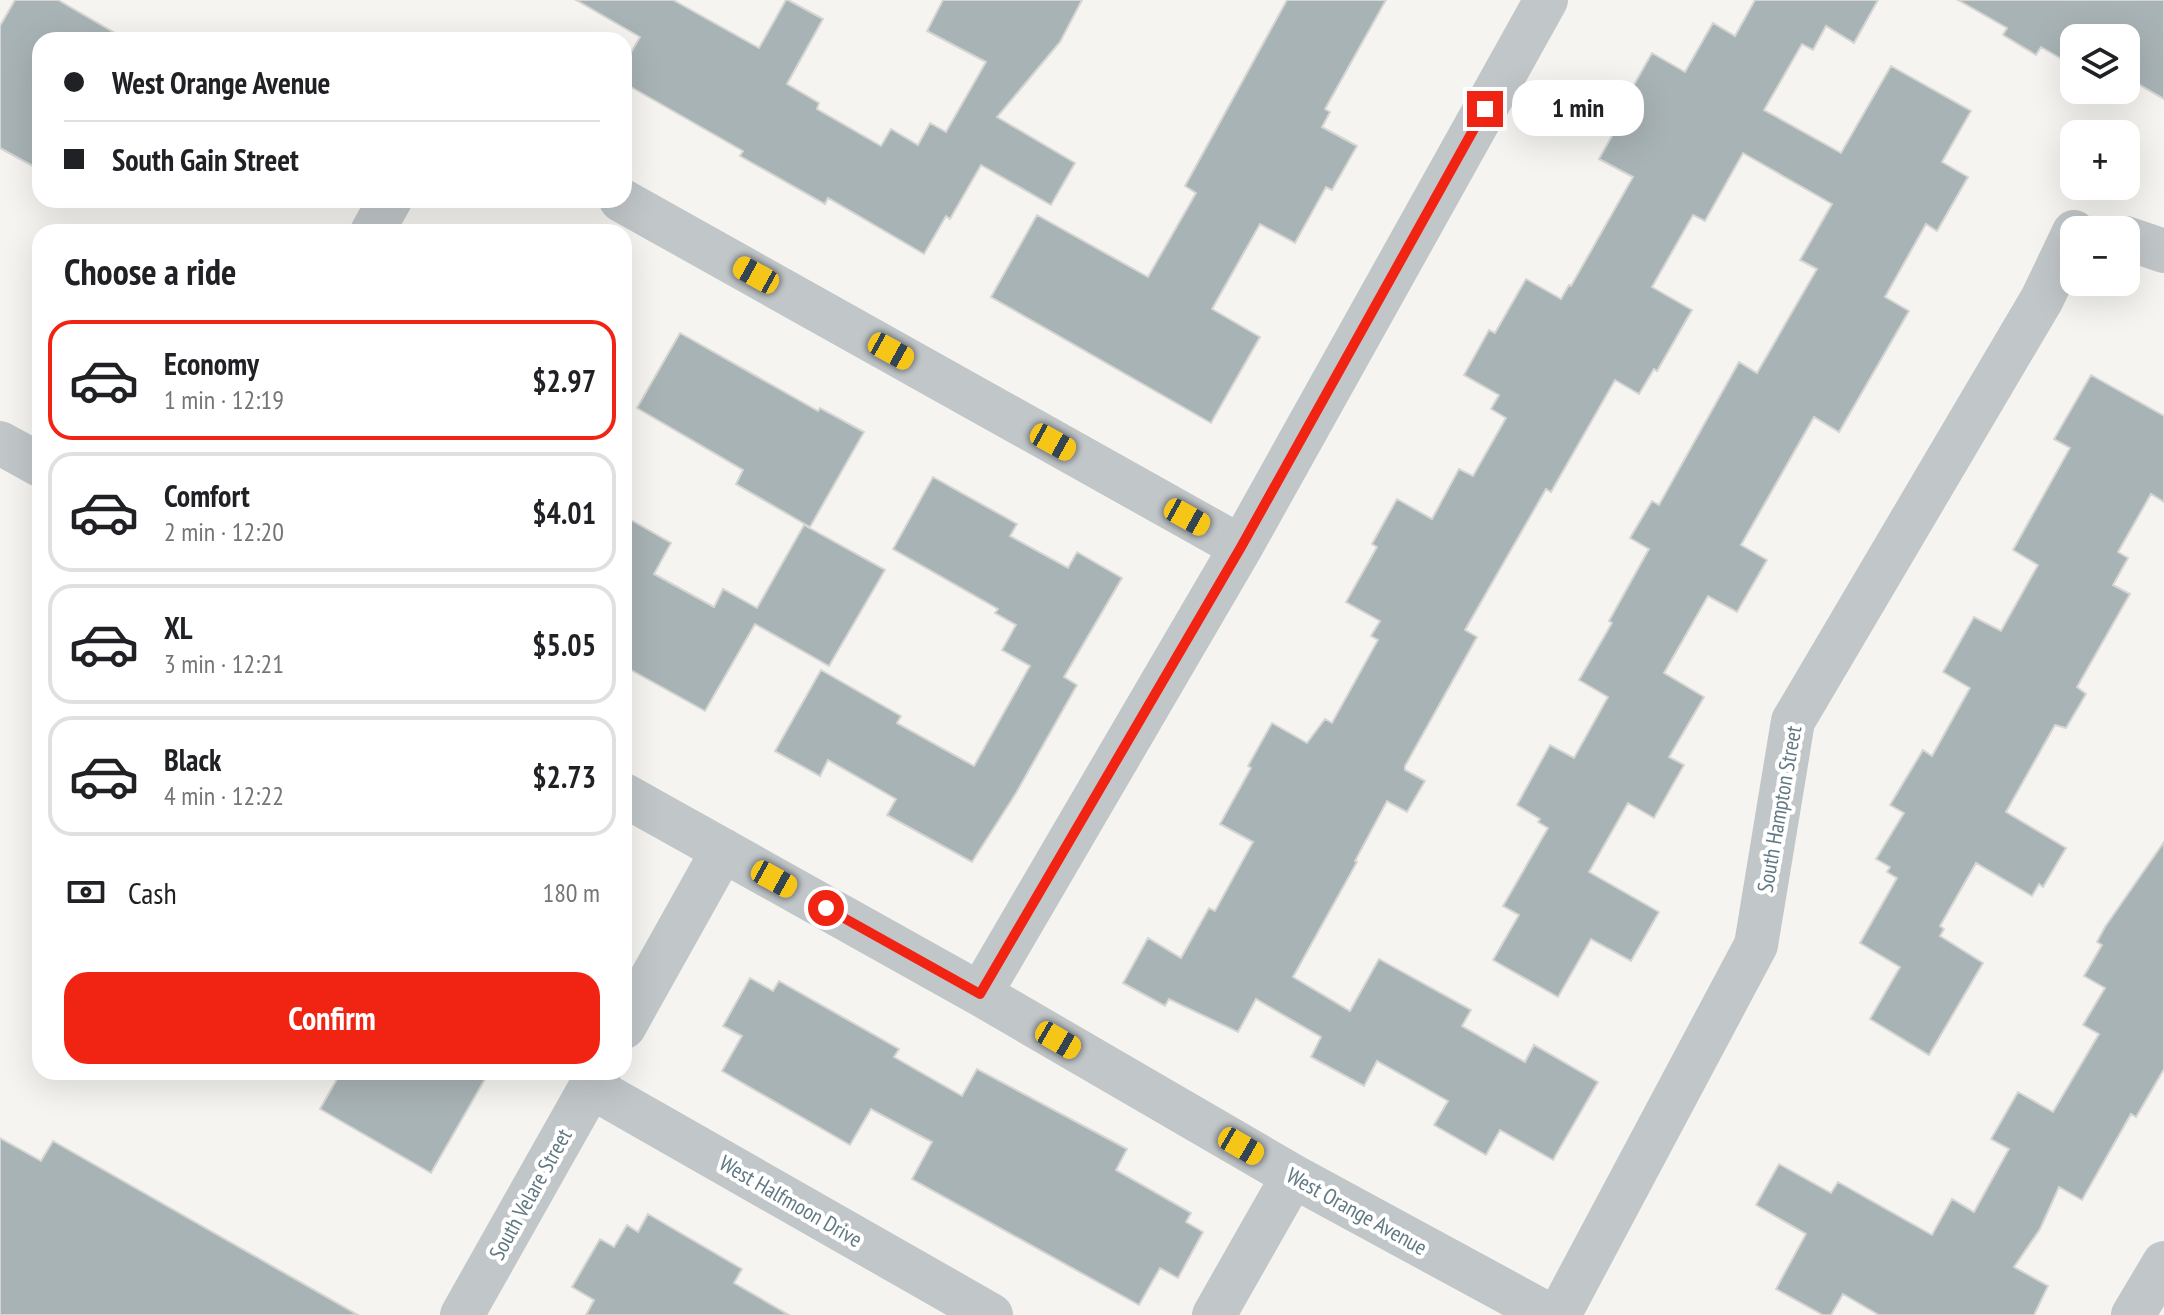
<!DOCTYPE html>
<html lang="en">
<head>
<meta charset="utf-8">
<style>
	:root { --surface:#fff; --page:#f2f2f2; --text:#202124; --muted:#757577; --line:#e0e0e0; --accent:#f12413 }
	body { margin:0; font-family:"PT Sans Narrow",sans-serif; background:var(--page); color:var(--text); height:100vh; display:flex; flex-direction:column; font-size:30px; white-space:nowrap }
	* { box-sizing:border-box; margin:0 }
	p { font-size:26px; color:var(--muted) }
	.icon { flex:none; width:44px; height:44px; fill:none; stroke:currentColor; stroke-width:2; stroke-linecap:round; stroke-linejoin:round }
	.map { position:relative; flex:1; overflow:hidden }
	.details { position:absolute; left:32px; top:224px; width:600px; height:856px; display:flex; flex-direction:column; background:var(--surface); border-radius:24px; box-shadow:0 8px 32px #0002 }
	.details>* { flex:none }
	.top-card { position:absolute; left:32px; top:32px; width:600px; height:176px; border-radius:24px; box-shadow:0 8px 32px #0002; display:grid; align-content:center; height:176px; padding:0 32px; background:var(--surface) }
	.fabs { position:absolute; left:2060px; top:24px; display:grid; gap:16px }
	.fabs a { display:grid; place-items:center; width:80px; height:80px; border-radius:16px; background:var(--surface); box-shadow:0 8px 32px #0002; font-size:40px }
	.end { position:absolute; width:36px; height:36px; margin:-18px; border:10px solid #f12413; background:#fff; box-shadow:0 0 0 4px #fff }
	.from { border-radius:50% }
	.bubble { position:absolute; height:56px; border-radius:24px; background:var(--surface); box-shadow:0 8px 32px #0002; font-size:26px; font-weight:600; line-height:56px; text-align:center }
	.car { position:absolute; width:24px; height:48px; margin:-24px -12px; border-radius:10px; box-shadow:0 0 6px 2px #0007; background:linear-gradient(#f5c518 24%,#345 0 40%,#f5c518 0 76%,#345 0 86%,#f5c518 0) }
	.top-card b { display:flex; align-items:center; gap:28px; height:76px; font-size:30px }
	.top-card b+b { border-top:2px solid var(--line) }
	.top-card i { width:20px; height:20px; background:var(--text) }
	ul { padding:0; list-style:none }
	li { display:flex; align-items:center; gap:24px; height:120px; margin:0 16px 12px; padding:0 16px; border:4px solid var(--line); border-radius:24px }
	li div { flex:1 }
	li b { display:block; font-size:30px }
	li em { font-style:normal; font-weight:600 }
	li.selected { border-color:var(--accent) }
	li>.icon { width:72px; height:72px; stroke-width:1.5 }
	h2 { padding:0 32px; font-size:36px; line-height:96px }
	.pay { display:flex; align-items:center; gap:20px; height:88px; padding:0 32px; font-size:30px }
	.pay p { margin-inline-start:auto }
	.cta { display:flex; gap:16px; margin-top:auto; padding:16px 32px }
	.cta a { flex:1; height:92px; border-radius:24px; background:var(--accent); color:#fff; font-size:32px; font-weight:600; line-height:92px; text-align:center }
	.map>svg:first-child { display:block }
	.building { fill:#a8b3b5; stroke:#d5d5d3; stroke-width:2 }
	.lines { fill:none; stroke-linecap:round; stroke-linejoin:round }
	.minor { stroke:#c1c6c8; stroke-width:44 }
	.route { stroke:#f12413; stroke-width:10 }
	.labels { text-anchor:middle; stroke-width:8; stroke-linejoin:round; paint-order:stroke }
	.street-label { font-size:22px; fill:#617983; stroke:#fff }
</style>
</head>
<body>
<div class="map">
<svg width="2164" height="1315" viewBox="0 0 2164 1315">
	<rect width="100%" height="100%" fill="#f5f4f0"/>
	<!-- building -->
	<path class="building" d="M15 0H58L127 40H40V170L0 148V26Z
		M576 0H673L759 48 786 0H788L823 19 787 84 819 103 817 109 881 146 891 129 918 145 930 123 946 132 986 62 927 31 943 0H1082L1060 42 997 117 1075 163 1051 205 981 165 950 219 946 216 924 254 828 198 825 204 740 156 743 151 624 83V64L640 37Z
		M1287 0H1386L1325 109 1330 112 1322 127 1357 146 1332 190 1326 187 1295 243 1260 224 1212 309 1260 337 1211 423 991 297 1037 215 1148 277 1196 193 1185 186Z
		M1755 0H1878L1854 43 1826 26 1813 50 1802 44 1764 110 1841 153 1891 66 1971 111 1942 162 1968 177 1937 231 1926 224 1885 297 1909 311 1839 432 1814 417 1741 545 1767 560 1737 612 1708 596 1664 673 1704 697 1669 757 1684 765 1654 818 1628 803 1589 872 1659 912 1631 961 1591 939 1558 997 1493 960 1519 915 1503 906 1548 828 1538 822 1540 819 1517 805 1550 745 1574 758 1608 697 1579 680 1612 623 1609 621 1649 549 1630 538 1652 501 1659 505 1739 362 1757 373 1817 269 1800 260 1832 204 1743 153 1705 221 1693 215 1652 287 1692 310 1657 371 1654 369 1639 394 1615 380 1551 492 1546 489 1465 630 1477 637 1405 766V770L1425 781 1407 812 1387 801 1355 861 1357 862 1293 977 1350 1011 1379 959 1471 1010 1462 1026 1525 1062 1534 1045 1598 1082 1553 1160 1500 1130 1486 1155 1434 1125 1448 1101 1377 1061 1364 1086 1311 1057 1321 1037 1256 999 1238 1032 1169 999 1165 1006 1123 983 1148 938 1181 958 1209 908 1215 911 1253 842 1220 824 1251 768 1248 766 1272 723 1307 743 1325 719 1332 723 1378 640 1371 636 1380 621 1346 602 1377 547 1372 544 1397 499 1432 519 1459 469 1473 476 1506 418 1491 409 1499 395 1464 375 1489 330 1495 333 1526 279 1561 299 1569 285 1571 286 1633 177 1599 159 1631 102 1626 99 1652 53 1685 72 1713 23 1735 36Z
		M1958 0H2164V99L2126 77V38H2074V66L2041 47 2036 55 2003 35 2007 28Z
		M680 333 818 411 820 408 864 432 810 527 736 484 743 470 637 408Z
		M2091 375 2164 416V502L2151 494 2118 552 2128 558 2113 585 2130 594 2077 687 2086 694 2066 728 2055 725 2006 812 2066 848 2043 887 2039 884 2032 896 1976 863 1940 926 1944 929 1940 936 1983 963 1929 1055 1870 1019 1900 967 1860 943 1897 878 1887 872 1890 867 1876 859 1904 813 1890 805 1923 750 1932 756 1970 688 1943 672 1974 617 2001 631 2038 565 2013 550 2070 448 2054 439Z
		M933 477 1017 524 1010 536 1068 568 1077 552 1122 578 1064 677 1077 685 1016 793 972 862 887 815 896 799 828 760 820 776 775 751 821 670 901 716 897 723 974 766 1030 666 1002 650 1016 625 995 613 998 609 893 549Z
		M624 516 671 543 654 574 714 607 723 589 757 608 804 525 885 570 829 666 755 624 705 711 624 666Z
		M2164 842V1069L2136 1117 2131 1114 2082 1200 2059 1187 2040 1229 2014 1267 2048 1286 2034 1315H1879L1843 1294 1831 1315H1823L1776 1289 1806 1234 1756 1205 1779 1164 1831 1193 1838 1182 1932 1235 1952 1199 1974 1212 2009 1149 1991 1139 2018 1092 2053 1112 2099 1034 2083 1025 2105 988 2084 976 2102 945 2097 942 2105 927Z
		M750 978 773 991 779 981 899 1049 894 1057 962 1096 977 1069 1127 1149 1116 1170 1191 1213 1186 1222 1203 1232 1178 1278 1160 1268 1139 1305 912 1179 932 1142 871 1109 850 1145 722 1071 742 1036 723 1026Z
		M341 1072H489L431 1173 320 1109Z
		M0 1138 41 1161 53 1141 358 1315H0Z
		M648 1214 742 1269 734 1283 789 1315H586L594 1300 572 1287 600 1239 614 1247 627 1225 638 1232Z"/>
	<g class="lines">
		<!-- minor -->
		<path class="minor" d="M621 200 1241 547
			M372 232 390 200
			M2126 238 2164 251
			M0 443 40 465
			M624 795 980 994 1293 1176 1549 1315
			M980 994 1241 547 1546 0
			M624 1027 723 850
			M591 1087 991 1315
			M462 1315 599 1072
			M1214 1315 1293 1176
			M1559 1315 1756 945 1793 721 2042 299 2074 232
			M2133 1315 2164 1263"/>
	</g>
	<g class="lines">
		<!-- route -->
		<path class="route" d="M826 908 980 994 1241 547 1485 109"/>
	</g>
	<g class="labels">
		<!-- street labels -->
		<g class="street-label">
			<text transform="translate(1779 809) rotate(-80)" y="8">South Hampton Street</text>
			<text transform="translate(530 1194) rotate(-61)" y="8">South Velare Street</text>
			<text transform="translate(791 1201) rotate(30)" y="8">West Halfmoon Drive</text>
			<text transform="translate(1357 1211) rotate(29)" y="8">West Orange Avenue</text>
		</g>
	</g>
</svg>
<div class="fabs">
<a><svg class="icon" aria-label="layers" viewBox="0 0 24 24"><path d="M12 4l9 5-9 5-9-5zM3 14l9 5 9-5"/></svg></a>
<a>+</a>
<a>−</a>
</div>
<i class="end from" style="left:826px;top:908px"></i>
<i class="end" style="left:1485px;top:109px"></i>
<div class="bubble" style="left:1512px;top:80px;width:132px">1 min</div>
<i class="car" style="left:756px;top:275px;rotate:299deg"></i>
<i class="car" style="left:891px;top:351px;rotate:119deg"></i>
<i class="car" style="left:1053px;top:442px;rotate:119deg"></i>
<i class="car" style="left:1187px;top:517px;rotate:119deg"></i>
<i class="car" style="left:774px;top:879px;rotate:119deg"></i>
<i class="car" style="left:1058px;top:1040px;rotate:120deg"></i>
<i class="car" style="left:1241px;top:1146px;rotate:120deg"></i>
<div class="top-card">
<b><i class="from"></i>West Orange Avenue</b>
<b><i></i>South Gain Street</b>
</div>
<section class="details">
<h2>Choose a ride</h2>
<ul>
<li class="selected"><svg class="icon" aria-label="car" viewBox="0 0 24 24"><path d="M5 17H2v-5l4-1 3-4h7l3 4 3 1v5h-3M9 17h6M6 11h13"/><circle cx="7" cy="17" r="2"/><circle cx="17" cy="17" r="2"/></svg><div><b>Economy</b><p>1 min · 12:19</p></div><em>$2.97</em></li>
<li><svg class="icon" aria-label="car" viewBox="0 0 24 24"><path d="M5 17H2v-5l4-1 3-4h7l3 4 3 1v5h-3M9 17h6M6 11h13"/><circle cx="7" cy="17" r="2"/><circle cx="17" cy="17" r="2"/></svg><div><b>Comfort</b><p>2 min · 12:20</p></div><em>$4.01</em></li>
<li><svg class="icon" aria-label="car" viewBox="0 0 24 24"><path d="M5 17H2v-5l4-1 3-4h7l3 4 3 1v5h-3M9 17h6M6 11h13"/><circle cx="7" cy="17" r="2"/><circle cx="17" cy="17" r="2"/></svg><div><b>XL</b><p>3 min · 12:21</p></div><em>$5.05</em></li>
<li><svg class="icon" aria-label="car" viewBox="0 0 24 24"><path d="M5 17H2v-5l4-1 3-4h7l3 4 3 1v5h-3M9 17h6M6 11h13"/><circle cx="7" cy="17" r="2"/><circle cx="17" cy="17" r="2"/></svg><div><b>Black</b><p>4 min · 12:22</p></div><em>$2.73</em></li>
</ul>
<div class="pay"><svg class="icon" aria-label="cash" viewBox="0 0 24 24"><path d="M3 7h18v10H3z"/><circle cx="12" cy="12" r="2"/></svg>Cash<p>180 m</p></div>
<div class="cta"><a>Confirm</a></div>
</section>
</div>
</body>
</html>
